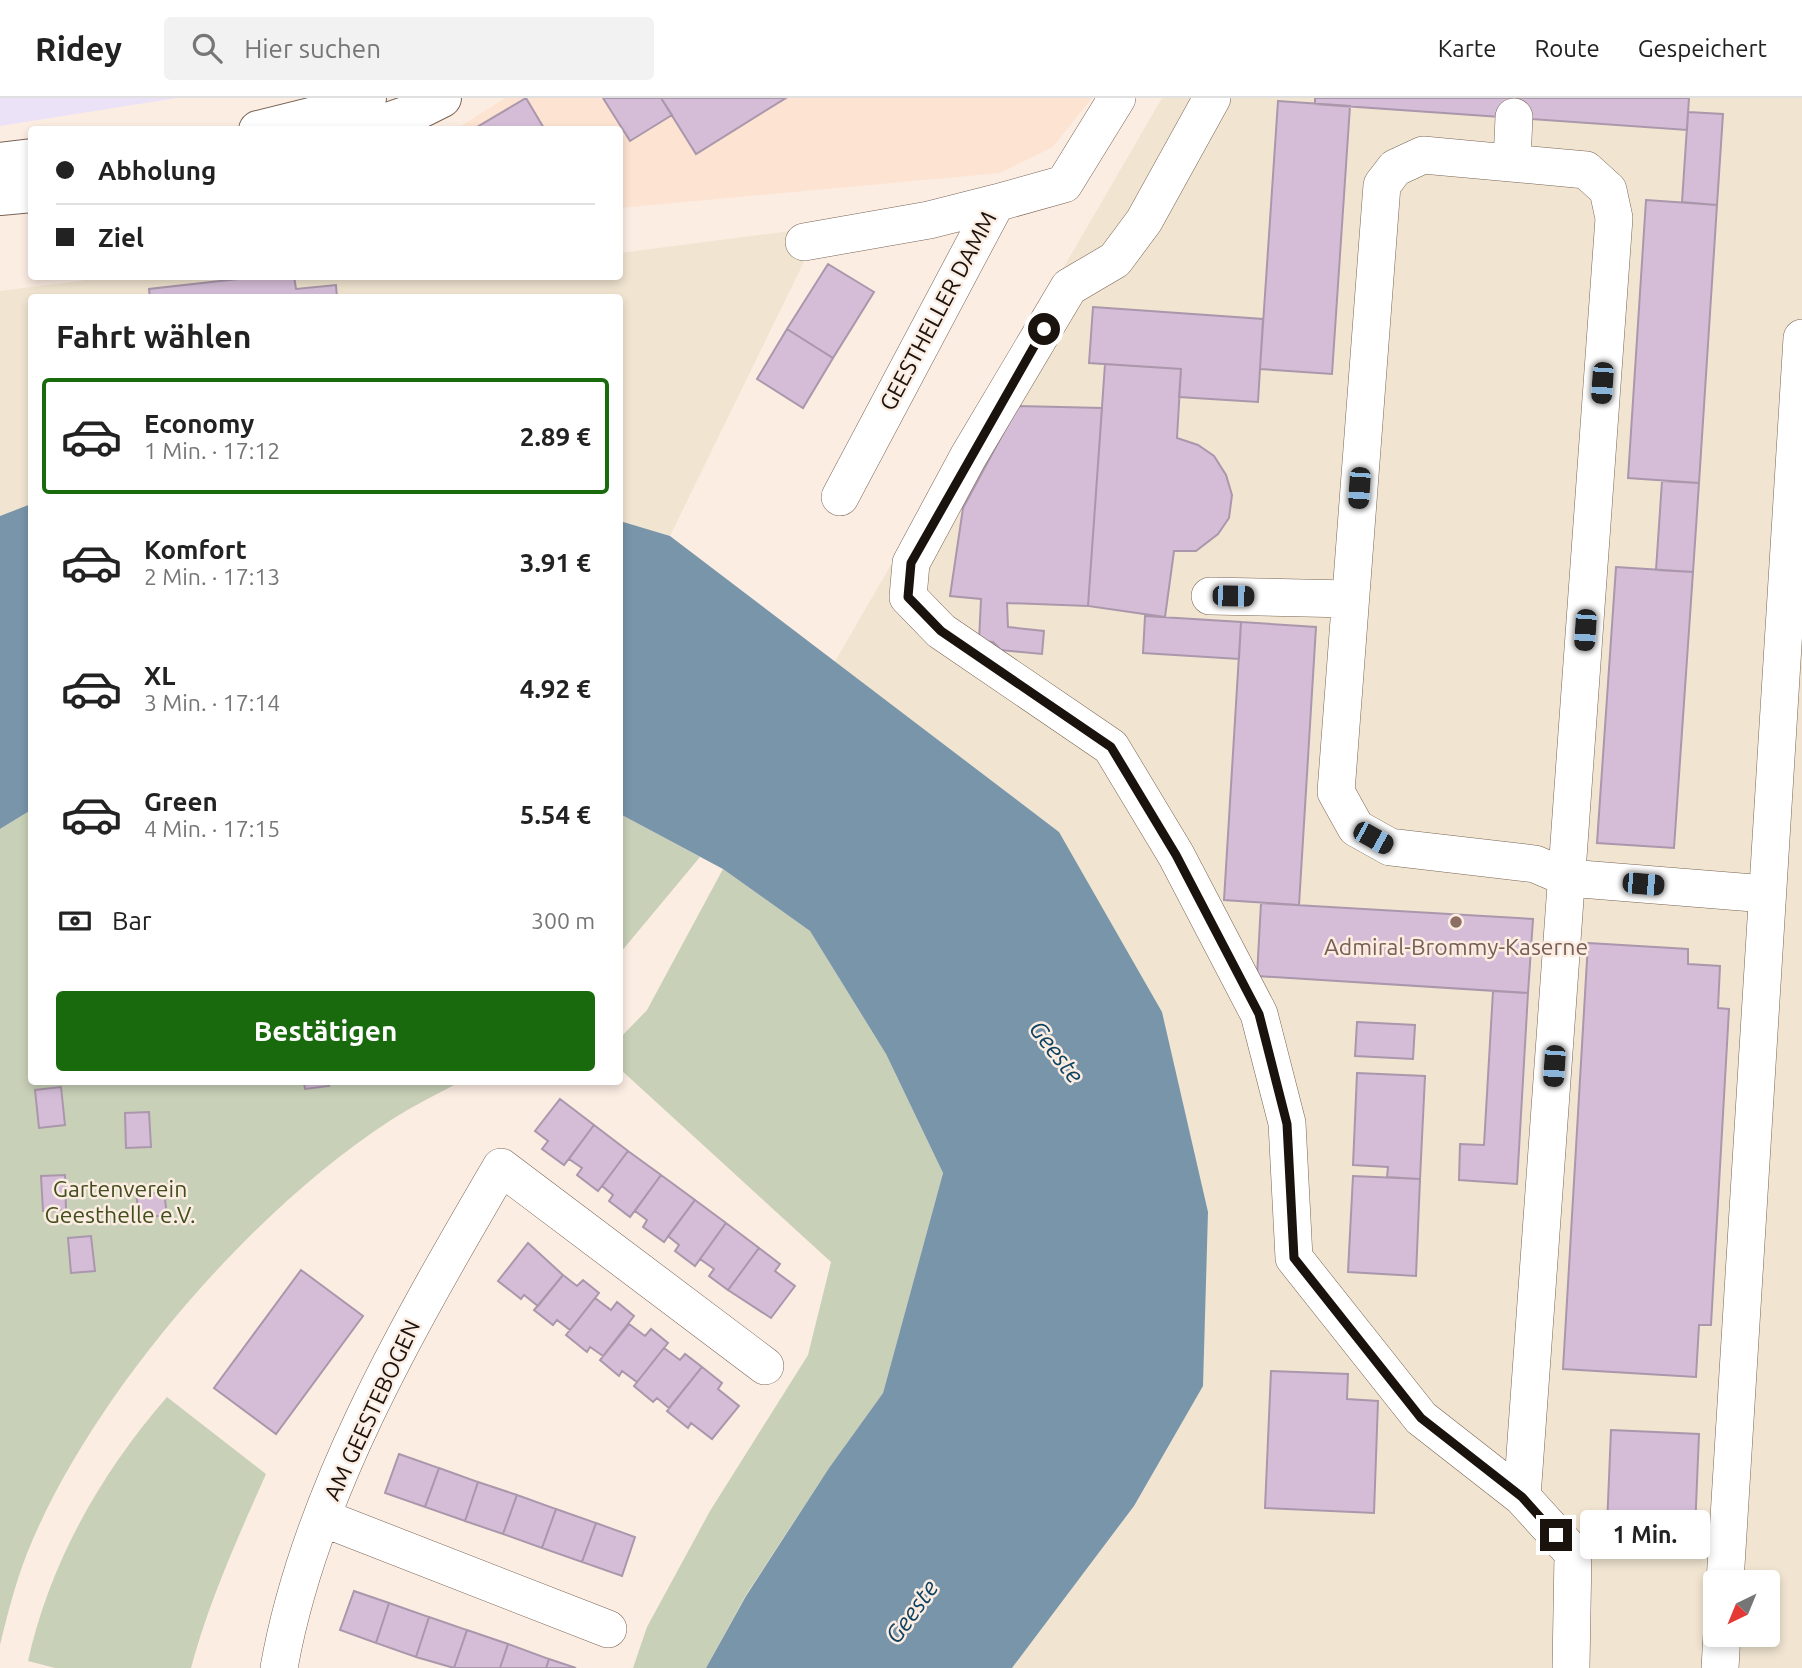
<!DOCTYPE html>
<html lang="de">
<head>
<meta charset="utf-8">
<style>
	:root { --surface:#fff; --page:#f2f2f2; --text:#222; --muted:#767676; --line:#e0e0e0; --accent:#196a0d }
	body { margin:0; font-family:Ubuntu,sans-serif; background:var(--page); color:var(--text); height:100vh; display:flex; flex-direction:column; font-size:26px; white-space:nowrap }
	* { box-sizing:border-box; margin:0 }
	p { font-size:23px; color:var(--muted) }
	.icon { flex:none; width:38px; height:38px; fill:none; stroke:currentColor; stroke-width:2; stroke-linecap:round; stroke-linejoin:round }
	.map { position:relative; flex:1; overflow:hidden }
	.panel { position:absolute; left:28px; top:196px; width:595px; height:791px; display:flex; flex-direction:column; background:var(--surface); border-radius:7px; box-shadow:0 4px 10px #0003 }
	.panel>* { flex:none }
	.banner { position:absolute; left:28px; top:28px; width:595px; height:154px; border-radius:7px; box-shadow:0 4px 10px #0003; display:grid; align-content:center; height:154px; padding:0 28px; background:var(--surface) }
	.needle { width:46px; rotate:223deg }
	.controls { position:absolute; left:1703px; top:1472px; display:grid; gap:14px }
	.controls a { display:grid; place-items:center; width:77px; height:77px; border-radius:7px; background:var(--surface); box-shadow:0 4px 10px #0003; font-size:35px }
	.end { position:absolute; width:32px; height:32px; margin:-16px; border:9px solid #1a120c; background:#fff; box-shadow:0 0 0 4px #fff }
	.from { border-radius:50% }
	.bubble { position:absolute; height:49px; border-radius:7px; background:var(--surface); box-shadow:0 4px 10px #0003; font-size:23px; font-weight:700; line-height:49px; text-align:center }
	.car { position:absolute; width:21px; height:42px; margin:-21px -10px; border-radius:9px; box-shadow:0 0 5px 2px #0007; background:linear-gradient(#222 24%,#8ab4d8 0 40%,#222 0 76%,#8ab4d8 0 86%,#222 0) }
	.banner b { display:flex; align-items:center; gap:24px; height:66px; font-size:26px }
	.banner b+b { border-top:2px solid var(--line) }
	.banner i { width:18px; height:18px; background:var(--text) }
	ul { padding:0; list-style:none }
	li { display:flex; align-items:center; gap:21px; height:116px; margin:0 14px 10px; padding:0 14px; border:4px solid transparent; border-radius:7px }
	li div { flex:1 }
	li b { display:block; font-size:26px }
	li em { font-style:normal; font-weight:700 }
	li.current { border-color:var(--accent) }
	li>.icon { width:63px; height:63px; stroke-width:1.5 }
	h2 { padding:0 28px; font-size:32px; line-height:84px }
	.pay { display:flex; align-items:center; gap:18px; height:77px; padding:0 28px; font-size:26px }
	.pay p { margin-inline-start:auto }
	.button { display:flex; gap:14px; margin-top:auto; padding:14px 28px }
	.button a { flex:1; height:80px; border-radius:7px; background:var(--accent); color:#fff; font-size:28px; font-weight:700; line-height:80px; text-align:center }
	header { display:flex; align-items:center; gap:42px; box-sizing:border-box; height:98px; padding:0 35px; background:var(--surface); border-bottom:2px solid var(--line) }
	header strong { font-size:33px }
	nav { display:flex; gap:38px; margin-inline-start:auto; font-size:24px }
	.search { width:490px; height:63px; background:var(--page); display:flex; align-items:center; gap:18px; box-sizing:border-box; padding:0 24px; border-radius:7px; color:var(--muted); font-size:26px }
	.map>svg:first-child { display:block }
	.commercial { fill:#ece2f7 }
	.built { fill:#fde3d1 }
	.education { fill:#f1e5d1; fill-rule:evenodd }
	.green { fill:#c8d0b7 }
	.water { fill:#7995aa }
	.building { fill:#d5bdd7; stroke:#aa97ac; stroke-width:2 }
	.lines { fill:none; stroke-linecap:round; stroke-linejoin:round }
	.minor-casing { stroke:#796455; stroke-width:38 }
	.major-casing { stroke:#796455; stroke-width:40 }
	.minor { stroke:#fff; stroke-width:37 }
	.major { stroke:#fff; stroke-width:38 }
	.route { stroke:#1a120c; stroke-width:9 }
	.education-dot { fill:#8d6e63; stroke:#fcede3; stroke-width:2.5 }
	.labels { text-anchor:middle; stroke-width:5; stroke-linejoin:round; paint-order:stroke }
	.street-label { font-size:23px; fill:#1a120c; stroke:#fcede3 }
	.education-label { font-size:23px; fill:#785e54; stroke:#fcede3 }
	.park-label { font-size:23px; fill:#424e1d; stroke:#fcede3 }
	.water-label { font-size:24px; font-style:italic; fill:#0e4261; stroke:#fcede3 }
</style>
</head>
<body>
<header>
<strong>Ridey</strong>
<div class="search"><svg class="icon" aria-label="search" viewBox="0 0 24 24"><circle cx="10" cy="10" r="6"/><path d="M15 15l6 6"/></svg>Hier suchen</div>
<nav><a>Karte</a><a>Route</a><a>Gespeichert</a></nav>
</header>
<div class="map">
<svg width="1802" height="1570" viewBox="0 0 1802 1570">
	<rect width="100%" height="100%" fill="#fcede3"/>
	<!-- commercial -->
	<path class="commercial" d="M0 0H177L0 28Z"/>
	<!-- built -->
	<path class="built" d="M505 0H1092L1053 49 1000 75 620 110V32H455Z"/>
	<!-- education -->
	<path class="education" d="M1162 0H1802V1570H1012L1134 1408 1059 734 834 565ZM1715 1484H1768V1536H1715Z
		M821 129 670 438 620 423V200H32L31 406 0 418V193L118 178H620V155Z"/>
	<!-- green -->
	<path class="green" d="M31 712 32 984H460C437 996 413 1008 391 1022 252 1112 99 1289 33 1441 18 1475 9 1510 0 1547V731Z
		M620 716 700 759 620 855Z
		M723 771 810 833 886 956 943 1075 883 1295 829 1370 746 1497 706 1570H633L647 1529 710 1413 808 1257 831 1164 620 971V940L647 912Z
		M167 1299 266 1376C238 1439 209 1503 191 1570H55L28 1563C50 1464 101 1375 167 1299Z"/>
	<!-- water -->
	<path class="water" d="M31 406V712L0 731V418Z
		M620 423 670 438 1059 734 1162 914 1208 1114 1203 1288 1134 1408 1012 1570H706L746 1498 829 1370 883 1295 943 1075 886 956 810 833 723 771 620 716Z"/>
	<!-- building -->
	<path class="building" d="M526 0 545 32H472Z
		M603 0H661L672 17 630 43Z
		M661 0H786L696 56Z
		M1315 0H1689L1687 32 1315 6Z
		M1278 3 1350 8 1332 276 1260 271Z
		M1688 14 1723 16 1717 107 1682 104Z
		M1646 102 1717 107 1699 385 1628 380Z
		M828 166 874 194 833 260 787 231Z
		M264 178H294L296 191 336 187 337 200H150L149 191Z
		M1093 209 1263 221 1258 304 1179 299 1181 271 1089 265Z
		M787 231 833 260 803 310 757 281Z
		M1105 266 1181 271 1177 340 1198 347 1214 358 1226 377 1232 397 1229 420 1218 436 1196 453H1174L1165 519 1088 508Z
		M1018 308 1102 310 1088 508 1007 505 1008 529 1044 533 1042 556 1001 552 993 544 979 543 981 501 950 498 963 410Z
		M1662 383 1699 385 1693 474 1656 472Z
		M1616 469 1693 474 1674 750 1597 745Z
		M1145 518 1241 524 1239 561 1143 555Z
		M1241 524 1316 529 1299 807 1224 802Z
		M1261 805 1533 821 1528 895 1257 878Z
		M1588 845 1688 851V866L1720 868 1718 910 1729 911 1711 1227H1699L1696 1279 1563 1271Z
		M1493 893 1528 895 1517 1086 1459 1082 1460 1046 1484 1047Z
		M1357 924 1415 927 1413 961 1355 958Z
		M1357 975 1425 978 1420 1081 1387 1079 1388 1069 1353 1067Z
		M304 984H328L329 988 305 991Z
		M61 989 65 1027 39 1030 35 992Z
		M560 1001 594 1027 564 1067 542 1051 548 1043 535 1033Z
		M149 1014 151 1049 126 1050 125 1015Z
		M594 1027 628 1053 598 1093 577 1077 582 1070 569 1061Z
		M628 1053 661 1077 630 1119 609 1103 613 1097 602 1088Z
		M65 1077 66 1112 43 1113 41 1078Z
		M661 1077 695 1102 664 1144 643 1129 647 1122 635 1113Z
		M1353 1078 1420 1081 1416 1178 1348 1174Z
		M164 1094 167 1117 140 1120 136 1097Z
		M695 1102 726 1125 695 1168 675 1153 679 1147 668 1138Z
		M726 1125 759 1150 728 1192 709 1178 714 1171 700 1161Z
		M91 1138 95 1173 71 1175 68 1140Z
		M528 1145 563 1177 538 1208 524 1197 521 1201 498 1183Z
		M759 1150 780 1166 775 1173 795 1188 771 1220 728 1192Z
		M301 1172 363 1218 276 1336 214 1290Z
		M563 1177 577 1188 583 1182 599 1195 570 1232 557 1222 553 1227 534 1212Z
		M595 1200 611 1212 617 1204 634 1218 603 1258 590 1249 587 1254 566 1237Z
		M629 1226 645 1238 651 1231 668 1245 637 1284 622 1273 619 1278 600 1262Z
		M664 1250 680 1262 685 1256 702 1269 669 1310 657 1300 653 1304 634 1288Z
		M702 1269 722 1285 718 1291 739 1308 712 1341 691 1325 688 1330 667 1313Z
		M1271 1273 1348 1276 1347 1301 1378 1303 1374 1415 1265 1410Z
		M1611 1332 1699 1336 1694 1456 1606 1452Z
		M399 1356 439 1370 425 1409 385 1395Z
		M439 1370 478 1384 465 1423 425 1409Z
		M478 1384 517 1397 503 1436 465 1423Z
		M517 1397 556 1411 542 1450 503 1436Z
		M556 1411 596 1425 582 1464 542 1450Z
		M596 1425 635 1439 622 1478 582 1464Z
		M354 1493 389 1505 376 1545 340 1532Z
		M389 1505 429 1519 416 1559 376 1545Z
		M429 1519 467 1532 454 1570 416 1559Z
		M467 1532 508 1546 500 1570H454Z
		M508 1546 549 1561 546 1570H500Z
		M549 1561 576 1570H546Z"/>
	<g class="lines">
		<defs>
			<path id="minor" d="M1212 0 1144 123 1115 162 1069 189 968 359 911 465 908 499 941 533 1111 649 1176 757 1259 916 1287 1025 1294 1160 1421 1320 1522 1399 1573 1455 1571 1570
				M1512 63 1514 19
				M804 144 929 122 996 105
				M840 399 996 105 1064 86 1117 0
				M1210 498 1350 501
				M1522 1399 1614 120 1608 92 1586 72 1423 57 1395 70 1382 87 1336 694 1356 730 1390 749 1535 766 1568 780 1766 796
				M323 1420 608 1531
				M1725 1484 1802 240
				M279 1570C310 1394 412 1222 501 1069L765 1268
				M1720 1570 1722 1536"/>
			<path id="major" d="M258 32 347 10 367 0
				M364 32 408 17 442 0
				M0 64 32 60
				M0 98 32 95"/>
		</defs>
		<!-- minor casing -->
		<use href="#minor" class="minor-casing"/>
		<!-- major casing -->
		<use href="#major" class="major-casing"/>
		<!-- minor -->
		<use href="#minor" class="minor"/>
		<!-- major -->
		<use href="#major" class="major"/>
	</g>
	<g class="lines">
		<!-- route -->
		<path class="route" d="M1044 231 911 465 908 499 941 533 1111 649 1176 757 1259 916 1287 1026 1294 1160 1421 1320 1522 1399 1556 1437"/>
	</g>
	<!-- markers -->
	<circle class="education-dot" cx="1456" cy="824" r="7"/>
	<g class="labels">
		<!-- street labels -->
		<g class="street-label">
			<text transform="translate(938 213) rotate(-62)" y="8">GEESTHELLER DAMM</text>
			<text transform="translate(372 1312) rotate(-65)" y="8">AM GEESTEBOGEN</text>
		</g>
		<!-- education labels -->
		<g class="education-label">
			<text x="1456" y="857">Admiral-Brommy-Kaserne</text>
		</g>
		<!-- park labels -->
		<g class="park-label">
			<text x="120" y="1099">Gartenverein<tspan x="120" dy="26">Geesthelle e.V.</tspan></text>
		</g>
		<!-- water labels -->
		<g class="water-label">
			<text transform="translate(1056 954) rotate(52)" y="8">Geeste</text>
			<text transform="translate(912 1514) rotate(-54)" y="8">Geeste</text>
		</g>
	</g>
</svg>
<div class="controls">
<a><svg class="needle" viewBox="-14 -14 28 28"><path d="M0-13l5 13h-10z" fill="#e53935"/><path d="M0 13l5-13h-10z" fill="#767676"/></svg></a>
</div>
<i class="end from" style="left:1044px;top:231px"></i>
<i class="end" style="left:1556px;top:1437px"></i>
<div class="bubble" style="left:1580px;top:1412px;width:130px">1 Min.</div>
<i class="car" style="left:1602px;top:285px;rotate:184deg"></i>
<i class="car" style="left:1359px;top:390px;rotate:184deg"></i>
<i class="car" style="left:1233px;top:498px;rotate:91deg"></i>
<i class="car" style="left:1585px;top:532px;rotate:184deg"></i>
<i class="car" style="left:1373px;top:740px;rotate:119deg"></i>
<i class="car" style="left:1643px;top:786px;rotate:95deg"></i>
<i class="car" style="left:1554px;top:968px;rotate:184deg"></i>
<div class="banner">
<b><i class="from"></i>Abholung</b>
<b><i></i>Ziel</b>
</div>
<section class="panel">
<h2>Fahrt wählen</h2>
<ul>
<li class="current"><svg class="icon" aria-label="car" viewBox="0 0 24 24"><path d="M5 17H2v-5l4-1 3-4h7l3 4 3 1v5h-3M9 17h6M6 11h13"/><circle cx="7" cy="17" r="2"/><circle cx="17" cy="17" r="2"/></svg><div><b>Economy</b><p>1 Min. · 17:12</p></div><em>2.89 €</em></li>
<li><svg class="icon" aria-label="car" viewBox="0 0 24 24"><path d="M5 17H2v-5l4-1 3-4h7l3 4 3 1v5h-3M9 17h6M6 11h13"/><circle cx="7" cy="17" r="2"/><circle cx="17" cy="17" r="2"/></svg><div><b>Komfort</b><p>2 Min. · 17:13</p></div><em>3.91 €</em></li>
<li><svg class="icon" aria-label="car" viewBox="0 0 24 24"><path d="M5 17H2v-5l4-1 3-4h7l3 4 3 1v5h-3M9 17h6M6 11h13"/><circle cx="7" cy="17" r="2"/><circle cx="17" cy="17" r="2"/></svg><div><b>XL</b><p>3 Min. · 17:14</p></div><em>4.92 €</em></li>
<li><svg class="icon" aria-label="car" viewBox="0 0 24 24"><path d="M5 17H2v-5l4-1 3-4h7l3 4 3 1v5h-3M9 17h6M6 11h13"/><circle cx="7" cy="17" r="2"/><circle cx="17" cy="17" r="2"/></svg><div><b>Green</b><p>4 Min. · 17:15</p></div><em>5.54 €</em></li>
</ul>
<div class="pay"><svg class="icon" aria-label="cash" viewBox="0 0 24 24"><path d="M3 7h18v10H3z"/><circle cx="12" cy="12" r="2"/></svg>Bar<p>300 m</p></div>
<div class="button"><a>Bestätigen</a></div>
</section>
</div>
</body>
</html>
